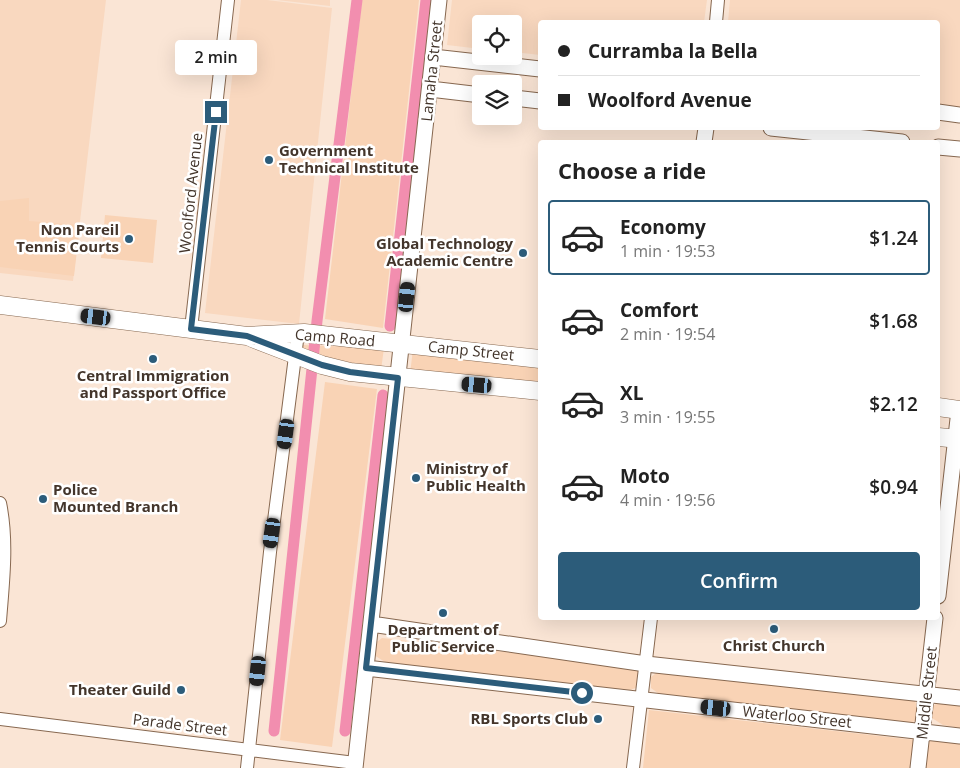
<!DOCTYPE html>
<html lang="en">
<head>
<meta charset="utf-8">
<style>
	:root { --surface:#fff; --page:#f2f2f2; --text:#222; --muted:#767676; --line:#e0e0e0; --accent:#2c5c7a }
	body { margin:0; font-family:"Open Sans",sans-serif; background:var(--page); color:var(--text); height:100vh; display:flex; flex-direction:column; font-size:19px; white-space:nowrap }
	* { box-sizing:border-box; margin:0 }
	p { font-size:16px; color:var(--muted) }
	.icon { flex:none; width:28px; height:28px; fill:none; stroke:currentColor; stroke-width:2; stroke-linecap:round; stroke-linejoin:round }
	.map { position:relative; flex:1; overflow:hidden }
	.details { position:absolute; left:538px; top:140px; width:402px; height:480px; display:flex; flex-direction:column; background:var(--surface); border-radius:5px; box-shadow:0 5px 20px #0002 }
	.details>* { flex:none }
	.banner { position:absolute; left:538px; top:20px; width:402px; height:110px; border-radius:5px; box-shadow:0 5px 20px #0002; display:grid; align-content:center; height:110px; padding:0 20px; background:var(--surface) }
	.controls { position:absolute; left:472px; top:15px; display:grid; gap:10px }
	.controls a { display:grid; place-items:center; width:50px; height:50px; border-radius:5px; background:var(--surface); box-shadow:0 5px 20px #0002; font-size:25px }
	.end { position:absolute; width:22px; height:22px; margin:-11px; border:6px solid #2c5c7a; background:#fff; box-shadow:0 0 0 2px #fff }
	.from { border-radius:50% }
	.bubble { position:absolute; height:35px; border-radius:5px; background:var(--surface); box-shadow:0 5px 20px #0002; font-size:16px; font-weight:600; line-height:35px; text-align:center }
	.car { position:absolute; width:15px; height:30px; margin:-15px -8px; border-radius:6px; box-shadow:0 0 4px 1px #0007; background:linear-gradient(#222 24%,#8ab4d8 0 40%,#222 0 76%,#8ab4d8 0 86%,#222 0) }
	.banner b { display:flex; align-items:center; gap:18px; height:48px; font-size:19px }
	.banner b+b { border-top:1px solid var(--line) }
	.banner i { width:12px; height:12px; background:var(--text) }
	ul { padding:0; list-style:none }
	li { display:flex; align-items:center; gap:15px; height:75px; margin:0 10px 8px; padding:0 10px; border:2px solid transparent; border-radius:5px }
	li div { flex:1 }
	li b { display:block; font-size:19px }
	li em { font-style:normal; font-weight:600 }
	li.selected { border-color:var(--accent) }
	li>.icon { width:45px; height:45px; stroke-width:1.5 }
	h2 { padding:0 20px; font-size:22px; line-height:60px }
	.action { display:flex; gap:10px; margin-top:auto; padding:10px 20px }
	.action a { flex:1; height:58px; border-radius:5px; background:var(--accent); color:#fff; font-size:20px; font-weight:600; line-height:58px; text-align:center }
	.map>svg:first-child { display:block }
	.built { fill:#f9d8bf }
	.green { fill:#f9d3b5 }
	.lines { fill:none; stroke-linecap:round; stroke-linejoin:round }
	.canal { stroke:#f28eaf; stroke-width:11 }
	.minor-casing { stroke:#876850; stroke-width:14 }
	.tertiary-casing { stroke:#876850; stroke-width:17 }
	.secondary-casing { stroke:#876850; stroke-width:19 }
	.minor { stroke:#fff; stroke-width:12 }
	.tertiary { stroke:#fff; stroke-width:15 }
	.secondary { stroke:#fff; stroke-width:18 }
	.route { stroke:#2c5c7a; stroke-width:6 }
	.poi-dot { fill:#2c5c7a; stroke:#fff; stroke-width:2 }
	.labels { text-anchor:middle; stroke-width:5; stroke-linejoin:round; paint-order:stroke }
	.street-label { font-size:15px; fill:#43352b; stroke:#fff }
	.poi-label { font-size:15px; font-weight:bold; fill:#43352b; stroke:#fff; text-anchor:end }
</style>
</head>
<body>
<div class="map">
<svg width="960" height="768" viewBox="0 0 960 768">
	<rect width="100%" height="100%" fill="#fae5d5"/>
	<!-- built -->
	<path class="built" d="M0 0H106L73 281 0 273Z
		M241 0H267L332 8 299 324 205 313Z
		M277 0H330V6Z
		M452 0H707L704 22H540V55L514 52V24H481V49L447 45Z
		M730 0H960V108L938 105V22H728Z"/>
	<!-- green -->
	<path class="green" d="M362 0H419L383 328 325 319Z
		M29 198V221L80 225 74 276 0 267V201Z
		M105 215 157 220 153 263 101 258Z
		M275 344 384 348 381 370Z
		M413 349 540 365V387L410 374Z
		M325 382 377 389 332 747 280 740Z
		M382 638 637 667 640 671 638 687 630 690 601 688 385 662 374 655V644Z
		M659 671 914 700C919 707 917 713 915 721L907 724 662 696 651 688V677Z
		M940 701 960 702V728L943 725 932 718V707Z
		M649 710 915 740 912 768H643Z
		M929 740 960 744V768H925Z"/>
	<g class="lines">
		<!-- canal -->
		<path class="canal" d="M390 326 426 0
			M274 731 317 321 357 0
			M345 731 383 395"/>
		<defs>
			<path id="minor" d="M716 22 718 0
				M191 329 228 0
				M0 503C8 542 3 582 0 621
				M0 719 355 763
				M247 768 270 552 298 333
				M633 768 651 618"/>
			<path id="tertiary" d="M433 57 540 69
				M430 89 481 95
				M514 98 540 101
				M938 112 960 115
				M771 128 902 142
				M704 142 706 128
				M938 147 960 149
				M938 596 959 410
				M371 624 646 664 960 698
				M366 668 960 736
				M355 768 439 0
				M918 768 935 618"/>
			<path id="secondary" d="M0 305 247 336 304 333 540 359
				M252 338 322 365 350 372 540 391
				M938 407 960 410
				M938 437 960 439"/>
		</defs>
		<!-- minor casing -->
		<use href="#minor" class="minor-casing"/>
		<!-- tertiary casing -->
		<use href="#tertiary" class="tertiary-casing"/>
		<!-- secondary casing -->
		<use href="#secondary" class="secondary-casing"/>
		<!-- minor -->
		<use href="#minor" class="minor"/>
		<!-- tertiary -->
		<use href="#tertiary" class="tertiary"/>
		<!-- secondary -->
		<use href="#secondary" class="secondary"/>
	</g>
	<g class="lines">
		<!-- route -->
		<path class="route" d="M216 112 191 329 247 336 322 365 350 372 398 378 366 668 582 693"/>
	</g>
	<!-- markers -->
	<g class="poi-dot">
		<circle cx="269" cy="160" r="5"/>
		<circle cx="129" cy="239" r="5"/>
		<circle cx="523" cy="253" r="5"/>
		<circle cx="153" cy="359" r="5"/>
		<circle cx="416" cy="478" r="5"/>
		<circle cx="43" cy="499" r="5"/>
		<circle cx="443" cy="613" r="5"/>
		<circle cx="774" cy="629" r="5"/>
		<circle cx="181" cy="690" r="5"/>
		<circle cx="598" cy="719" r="5"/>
	</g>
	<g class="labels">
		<!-- street labels -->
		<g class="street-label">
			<text transform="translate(432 71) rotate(-84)" y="5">Lamaha Street</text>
			<text transform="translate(191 193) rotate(-84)" y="5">Woolford Avenue</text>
			<text transform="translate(335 338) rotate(5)" y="5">Camp Road</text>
			<text transform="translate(471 351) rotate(6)" y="5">Camp Street</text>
			<text transform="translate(927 693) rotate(-84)" y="5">Middle Street</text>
			<text transform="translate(797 717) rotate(6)" y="5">Waterloo Street</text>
			<text transform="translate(180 725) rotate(7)" y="5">Parade Street</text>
		</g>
		<!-- poi labels -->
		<g class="poi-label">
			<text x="279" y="156" text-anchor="start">Government<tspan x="279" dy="17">Technical Institute</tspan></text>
			<text x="119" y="235">Non Pareil<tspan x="119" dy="17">Tennis Courts</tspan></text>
			<text x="513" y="249">Global Technology<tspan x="513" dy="17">Academic Centre</tspan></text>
			<text x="153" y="381" text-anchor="middle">Central Immigration<tspan x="153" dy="17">and Passport Office</tspan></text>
			<text x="426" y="474" text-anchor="start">Ministry of<tspan x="426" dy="17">Public Health</tspan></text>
			<text x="53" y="495" text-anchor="start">Police<tspan x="53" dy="17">Mounted Branch</tspan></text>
			<text x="443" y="635" text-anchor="middle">Department of<tspan x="443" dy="17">Public Service</tspan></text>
			<text x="774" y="651" text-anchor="middle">Christ Church</text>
			<text x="171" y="695">Theater Guild</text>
			<text x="588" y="724">RBL Sports Club</text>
		</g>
	</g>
</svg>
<div class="controls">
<a><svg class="icon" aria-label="locate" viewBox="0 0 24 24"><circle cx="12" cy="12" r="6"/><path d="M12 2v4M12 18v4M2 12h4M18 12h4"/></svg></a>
<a><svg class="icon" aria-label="layers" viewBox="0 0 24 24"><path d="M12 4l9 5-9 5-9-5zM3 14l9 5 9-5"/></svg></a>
</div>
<i class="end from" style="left:582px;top:693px"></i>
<i class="end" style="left:216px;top:112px"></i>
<div class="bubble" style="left:175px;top:40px;width:82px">2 min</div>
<i class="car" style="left:407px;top:297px;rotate:6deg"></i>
<i class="car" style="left:96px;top:317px;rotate:277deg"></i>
<i class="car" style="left:477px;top:385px;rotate:275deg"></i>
<i class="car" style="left:286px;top:434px;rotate:188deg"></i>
<i class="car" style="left:272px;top:533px;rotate:188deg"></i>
<i class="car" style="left:258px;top:671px;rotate:186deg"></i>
<i class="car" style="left:716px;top:708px;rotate:276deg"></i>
<div class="banner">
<b><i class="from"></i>Curramba la Bella</b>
<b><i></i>Woolford Avenue</b>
</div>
<section class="details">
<h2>Choose a ride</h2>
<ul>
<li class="selected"><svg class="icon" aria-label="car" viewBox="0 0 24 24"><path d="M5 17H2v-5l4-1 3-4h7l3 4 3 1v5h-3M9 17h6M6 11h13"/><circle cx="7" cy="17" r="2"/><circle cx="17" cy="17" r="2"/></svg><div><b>Economy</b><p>1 min · 19:53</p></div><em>$1.24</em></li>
<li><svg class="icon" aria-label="car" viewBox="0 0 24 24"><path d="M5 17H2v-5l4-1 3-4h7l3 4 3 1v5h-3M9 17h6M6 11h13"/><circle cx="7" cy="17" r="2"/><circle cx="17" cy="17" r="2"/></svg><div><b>Comfort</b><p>2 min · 19:54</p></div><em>$1.68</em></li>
<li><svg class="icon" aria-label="car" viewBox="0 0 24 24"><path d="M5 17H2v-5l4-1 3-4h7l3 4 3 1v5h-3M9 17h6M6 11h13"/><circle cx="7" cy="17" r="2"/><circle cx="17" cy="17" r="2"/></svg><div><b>XL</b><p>3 min · 19:55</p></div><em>$2.12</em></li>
<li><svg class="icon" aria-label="car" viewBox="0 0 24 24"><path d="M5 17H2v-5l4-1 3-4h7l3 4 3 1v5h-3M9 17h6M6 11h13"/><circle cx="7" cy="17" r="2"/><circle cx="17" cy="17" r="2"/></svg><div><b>Moto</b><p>4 min · 19:56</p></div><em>$0.94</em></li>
</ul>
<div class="action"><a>Confirm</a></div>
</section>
</div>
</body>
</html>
